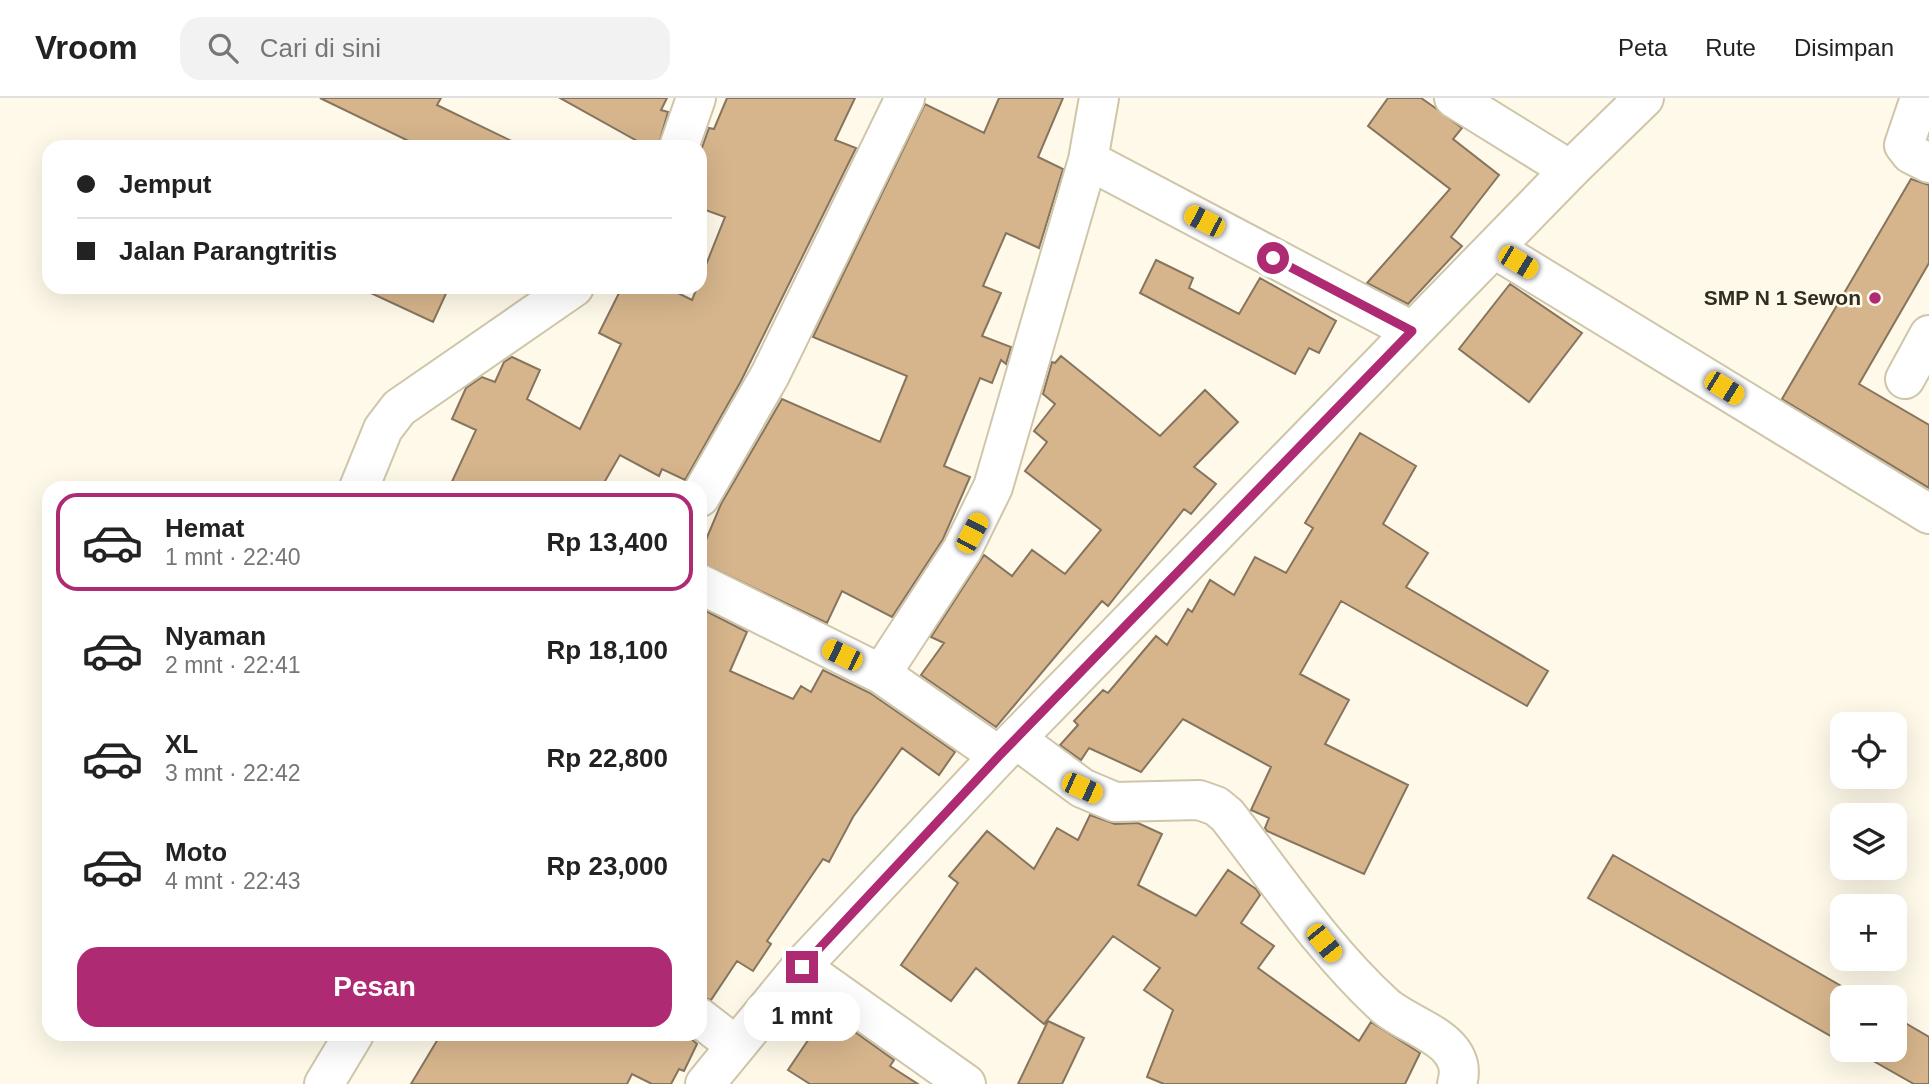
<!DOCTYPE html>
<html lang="id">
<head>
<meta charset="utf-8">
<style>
	:root { --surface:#fff; --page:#f2f2f2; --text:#222; --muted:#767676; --line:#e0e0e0; --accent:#ae2b74 }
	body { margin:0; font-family:Arial,sans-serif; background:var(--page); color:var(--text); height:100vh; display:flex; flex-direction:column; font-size:26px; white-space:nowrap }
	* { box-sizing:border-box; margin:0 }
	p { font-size:23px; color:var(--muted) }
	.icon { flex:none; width:38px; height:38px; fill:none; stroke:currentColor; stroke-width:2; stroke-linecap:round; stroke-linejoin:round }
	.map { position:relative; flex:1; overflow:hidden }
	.side { position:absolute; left:42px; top:383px; width:665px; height:560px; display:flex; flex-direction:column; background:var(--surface); border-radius:21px; box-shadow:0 7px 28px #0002 }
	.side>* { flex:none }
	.banner { position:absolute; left:42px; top:42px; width:665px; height:154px; border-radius:21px; box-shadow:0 7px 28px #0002; display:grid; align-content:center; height:154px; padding:0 35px; background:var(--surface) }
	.fabs { position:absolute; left:1830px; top:614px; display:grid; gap:14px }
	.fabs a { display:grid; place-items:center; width:77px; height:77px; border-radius:14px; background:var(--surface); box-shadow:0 7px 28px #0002; font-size:35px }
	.end { position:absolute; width:32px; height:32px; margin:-16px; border:9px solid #ae2b74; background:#fff; box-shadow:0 0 0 4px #fff }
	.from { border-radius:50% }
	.bubble { position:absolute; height:49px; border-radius:21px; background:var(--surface); box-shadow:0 7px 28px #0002; font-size:23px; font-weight:800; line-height:49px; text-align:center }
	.car { position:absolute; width:21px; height:42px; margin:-21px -10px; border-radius:9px; box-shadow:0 0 5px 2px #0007; background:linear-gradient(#f5c518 24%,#345 0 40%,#f5c518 0 76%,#345 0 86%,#f5c518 0) }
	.banner b { display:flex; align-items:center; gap:24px; height:66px; font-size:26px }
	.banner b+b { border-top:2px solid var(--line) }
	.banner i { width:18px; height:18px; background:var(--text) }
	ul { padding:12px 0 0; list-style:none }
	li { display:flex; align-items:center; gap:21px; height:98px; margin:0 14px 10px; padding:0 21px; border:4px solid transparent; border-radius:21px }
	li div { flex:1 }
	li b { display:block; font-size:26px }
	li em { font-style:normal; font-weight:800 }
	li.on { border-color:var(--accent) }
	li>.icon { width:63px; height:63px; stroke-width:1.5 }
	.button { display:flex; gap:14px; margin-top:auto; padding:14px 35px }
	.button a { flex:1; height:80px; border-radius:21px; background:var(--accent); color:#fff; font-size:28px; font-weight:800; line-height:80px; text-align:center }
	header { display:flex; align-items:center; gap:42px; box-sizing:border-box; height:98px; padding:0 35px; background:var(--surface); border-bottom:2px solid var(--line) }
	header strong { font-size:33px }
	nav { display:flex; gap:38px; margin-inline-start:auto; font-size:24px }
	.search { width:490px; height:63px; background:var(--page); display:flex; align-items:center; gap:18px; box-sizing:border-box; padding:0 24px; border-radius:21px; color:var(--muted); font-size:26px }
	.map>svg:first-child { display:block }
	.building { fill:#d6b58c; stroke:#86745f; stroke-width:2 }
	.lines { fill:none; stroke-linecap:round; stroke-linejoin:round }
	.minor-casing { stroke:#cfc6aa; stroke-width:42 }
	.primary-casing { stroke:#cfc6aa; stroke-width:42 }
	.minor { stroke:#fff; stroke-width:38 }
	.primary { stroke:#fff; stroke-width:38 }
	.route { stroke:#ae2b74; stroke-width:9 }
	.poi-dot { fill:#ae2b74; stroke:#fef9e8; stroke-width:2.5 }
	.labels { text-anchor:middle; stroke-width:5; stroke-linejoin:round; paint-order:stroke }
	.poi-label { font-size:21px; font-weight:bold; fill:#302d22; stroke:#fef9e8; text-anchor:end }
</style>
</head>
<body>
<header>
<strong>Vroom</strong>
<div class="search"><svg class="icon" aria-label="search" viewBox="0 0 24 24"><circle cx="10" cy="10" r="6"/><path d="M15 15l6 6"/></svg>Cari di sini</div>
<nav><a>Peta</a><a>Rute</a><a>Disimpan</a></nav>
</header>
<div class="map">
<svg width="1929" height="986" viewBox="0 0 1929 986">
	<rect width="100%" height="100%" fill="#fef9e8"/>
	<!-- building -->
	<path class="building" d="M320 0H441L437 7 524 49H421Z
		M560 0H667L661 12 668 14 658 49H648Z
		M727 0H855L835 42 856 50 741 283 685 382 662 371 659 378 620 357 601 390H449L476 332 452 321 466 290 482 279 495 284 504 264 512 259 540 272 527 301 580 331 621 246 599 235 622 189H666L692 202 725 119 700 110V55L709 30 714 31Z
		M999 0H1063L1038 59 1063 71 1039 150 1006 135 983 188 1001 195 982 238 1011 249 1006 266 1001 262 992 285 980 280 944 368 970 379 943 441 892 519 842 493 827 525 700 464V456L721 406 782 301 880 344 907 278 813 239 925 6 984 35Z
		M1388 0H1421L1434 9 1462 30 1453 41 1499 77 1451 139 1462 148 1408 206 1367 185 1450 91 1368 28Z
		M1911 81 1929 87V165L1859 286 1929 327V390L1782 301Z
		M1156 162 1193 180 1189 190 1239 216 1260 180 1336 223 1319 255 1309 250 1295 276 1140 195Z
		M1510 186 1582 235 1529 304 1459 251Z
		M358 189H449L433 224Z
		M1061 258 1160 338 1205 292 1238 324 1194 369 1216 386 1191 416 1184 411 1108 508 1102 503 996 629 921 577 944 545 931 539 984 457 1012 478 1032 452 1065 476 1101 432 1025 373 1047 344 1034 333 1055 306 1043 296 1052 264 1055 265Z
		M1360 335 1416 368 1383 426 1428 455 1406 489 1548 573 1527 608 1341 503 1300 576 1349 602 1325 646 1408 687 1364 776 1267 733 1265 730 1269 720 1251 712 1271 669 1183 621 1141 674 1089 650 1081 662 1060 647 1078 627 1074 623 1103 592 1108 595 1156 538 1167 547 1188 511 1192 514 1210 482 1234 497 1255 459 1286 475 1313 430 1305 425Z
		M700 510 747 534 730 573 793 601 801 588 811 594 823 572 870 595 955 654 939 677 902 650 853 719 829 764 823 761 767 843 771 846 753 873 737 863 711 902 700 899Z
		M1090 717 1115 726 1138 725 1162 736 1138 787 1196 818 1228 772 1256 791 1260 797 1241 825 1274 848 1258 870 1359 943 1371 924 1420 955 1405 986H1164L1147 979 1173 912 1144 892 1160 870 1113 838 1044 926 976 870 951 903 901 867 958 785 949 778 987 733 1034 771 1057 730 1078 742Z
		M1613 757 1843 889V945L1588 800Z
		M827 914 894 962 890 968 918 986H810L788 972Z
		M1895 919 1929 939V986H1914L1854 952H1895Z
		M1048 923 1084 940 1062 986H1018Z
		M441 936H686L697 946 684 973 679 971 671 986H652L632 976 627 986H411Z"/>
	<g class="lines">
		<defs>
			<path id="minor" d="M1454 0 1570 72
				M1920 0 1904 47 1911 56 1929 65
				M679 49 696 0
				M1088 62 1412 233
				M1495 151 1929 416
				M1905 281 1929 237
				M359 390 383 331 399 310 574 189
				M700 399 770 277 905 0
				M700 486 881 576 999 658
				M881 576 962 452 993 389 1088 62 1099 0
				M1016 641 1082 690 1115 704 1199 702 1216 708 1227 717C1278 782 1323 851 1384 907 1409 930 1470 941 1457 986
				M801 869 966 986
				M700 920 735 947
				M324 986 354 936"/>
			<path id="primary" d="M705 986 801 869 999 658 1570 72 1644 0"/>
		</defs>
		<!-- minor casing -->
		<use href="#minor" class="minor-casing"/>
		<!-- primary casing -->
		<use href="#primary" class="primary-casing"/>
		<!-- minor -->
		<use href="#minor" class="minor"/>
		<!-- primary -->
		<use href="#primary" class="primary"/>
	</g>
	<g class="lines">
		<!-- route -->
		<path class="route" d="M802 869 999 658 1412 233 1273 160"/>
	</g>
	<!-- markers -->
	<circle class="poi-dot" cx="1875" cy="200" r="7"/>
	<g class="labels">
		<!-- poi labels -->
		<g class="poi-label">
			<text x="1861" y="207">SMP N 1 Sewon</text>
		</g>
	</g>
</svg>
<div class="fabs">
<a><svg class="icon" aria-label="locate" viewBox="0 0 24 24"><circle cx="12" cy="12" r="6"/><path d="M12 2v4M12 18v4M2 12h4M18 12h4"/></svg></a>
<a><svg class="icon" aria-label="layers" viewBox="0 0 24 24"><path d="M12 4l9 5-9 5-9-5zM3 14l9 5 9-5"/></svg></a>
<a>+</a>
<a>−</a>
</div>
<i class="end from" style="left:1273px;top:160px"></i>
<i class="end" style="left:802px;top:869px"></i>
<div class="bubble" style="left:744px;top:894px;width:116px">1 mnt</div>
<i class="car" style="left:1204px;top:123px;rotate:297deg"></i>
<i class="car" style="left:1518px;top:164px;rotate:121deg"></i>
<i class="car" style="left:1724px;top:290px;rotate:122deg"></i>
<i class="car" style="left:972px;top:435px;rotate:28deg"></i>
<i class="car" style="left:842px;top:557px;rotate:296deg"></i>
<i class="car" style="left:1082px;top:690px;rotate:114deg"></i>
<i class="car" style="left:1324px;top:845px;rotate:141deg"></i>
<div class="banner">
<b><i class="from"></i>Jemput</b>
<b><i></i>Jalan Parangtritis</b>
</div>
<section class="side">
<ul>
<li class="on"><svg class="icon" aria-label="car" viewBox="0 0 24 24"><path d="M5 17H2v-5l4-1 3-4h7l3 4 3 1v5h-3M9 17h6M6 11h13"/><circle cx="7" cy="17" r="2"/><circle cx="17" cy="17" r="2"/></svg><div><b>Hemat</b><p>1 mnt · 22:40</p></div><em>Rp 13,400</em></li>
<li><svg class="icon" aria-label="car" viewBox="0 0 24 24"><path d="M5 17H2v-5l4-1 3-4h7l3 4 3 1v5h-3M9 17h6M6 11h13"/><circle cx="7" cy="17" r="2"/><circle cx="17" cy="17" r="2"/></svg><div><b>Nyaman</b><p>2 mnt · 22:41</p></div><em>Rp 18,100</em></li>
<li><svg class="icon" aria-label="car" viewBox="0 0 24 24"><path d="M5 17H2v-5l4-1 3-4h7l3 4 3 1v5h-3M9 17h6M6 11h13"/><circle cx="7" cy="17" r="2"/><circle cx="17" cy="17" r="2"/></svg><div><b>XL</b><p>3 mnt · 22:42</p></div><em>Rp 22,800</em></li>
<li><svg class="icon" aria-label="car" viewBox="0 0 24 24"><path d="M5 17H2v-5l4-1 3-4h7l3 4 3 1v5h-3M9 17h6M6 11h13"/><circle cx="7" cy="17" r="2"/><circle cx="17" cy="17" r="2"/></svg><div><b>Moto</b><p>4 mnt · 22:43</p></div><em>Rp 23,000</em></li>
</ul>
<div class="button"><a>Pesan</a></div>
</section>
</div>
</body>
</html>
